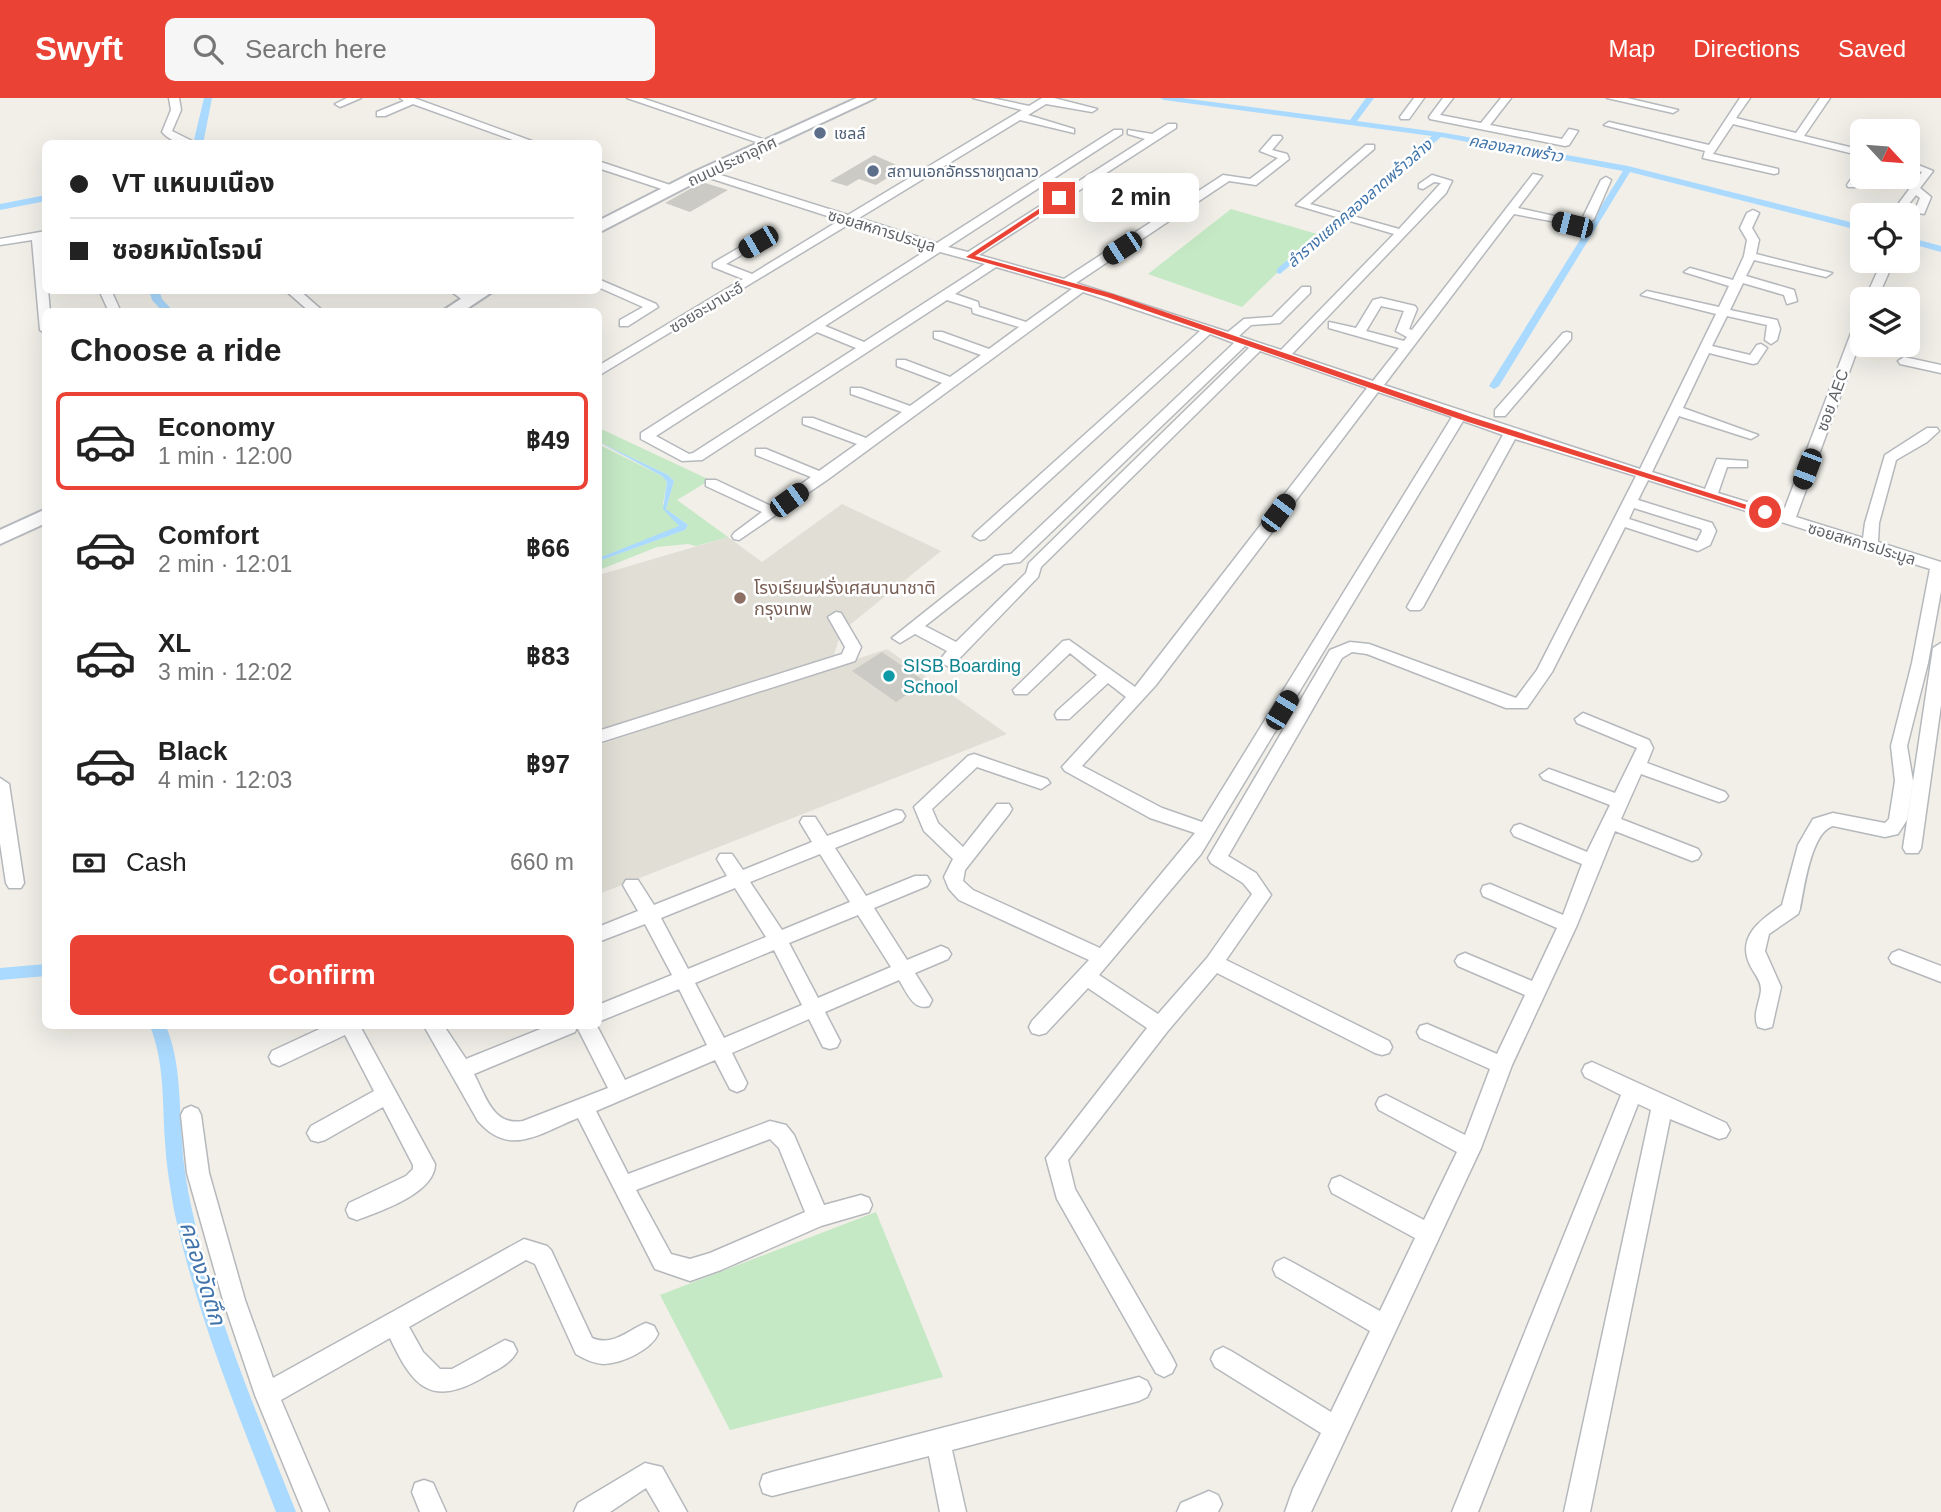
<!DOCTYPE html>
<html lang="en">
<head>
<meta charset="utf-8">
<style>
	:root { --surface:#fff; --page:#f6f6f6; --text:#222; --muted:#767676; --line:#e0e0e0; --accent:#ea4335 }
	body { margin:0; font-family:Arial,"Noto Sans Thai",sans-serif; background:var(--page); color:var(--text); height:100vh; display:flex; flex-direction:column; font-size:26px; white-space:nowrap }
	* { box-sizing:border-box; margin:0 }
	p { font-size:23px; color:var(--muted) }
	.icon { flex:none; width:38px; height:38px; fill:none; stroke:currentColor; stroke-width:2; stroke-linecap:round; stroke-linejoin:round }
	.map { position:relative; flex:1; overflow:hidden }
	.panel { position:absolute; left:42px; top:210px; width:560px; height:721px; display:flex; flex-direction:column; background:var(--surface); border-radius:10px; box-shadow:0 7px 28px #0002 }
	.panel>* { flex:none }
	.top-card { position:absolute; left:42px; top:42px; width:560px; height:154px; border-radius:10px; box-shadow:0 7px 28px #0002; display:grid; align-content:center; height:154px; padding:0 28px; background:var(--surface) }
	.needle { width:46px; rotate:116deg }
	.controls { position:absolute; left:1850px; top:21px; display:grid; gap:14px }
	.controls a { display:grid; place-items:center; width:70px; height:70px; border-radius:10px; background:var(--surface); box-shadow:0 7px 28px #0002; font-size:35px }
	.end { position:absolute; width:32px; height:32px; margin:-16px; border:9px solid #ea4335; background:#fff; box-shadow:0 0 0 4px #fff }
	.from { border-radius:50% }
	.bubble { position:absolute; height:49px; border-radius:10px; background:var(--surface); box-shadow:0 7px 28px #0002; font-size:23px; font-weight:800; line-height:49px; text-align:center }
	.car { position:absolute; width:21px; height:42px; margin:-21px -10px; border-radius:9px; box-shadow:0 0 5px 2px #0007; background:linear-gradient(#222 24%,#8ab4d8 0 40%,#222 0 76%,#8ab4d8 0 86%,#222 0) }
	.top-card b { display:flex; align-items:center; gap:24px; height:66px; font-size:26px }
	.top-card b+b { border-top:2px solid var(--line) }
	.top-card i { width:18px; height:18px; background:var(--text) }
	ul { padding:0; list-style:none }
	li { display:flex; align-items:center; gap:21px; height:98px; margin:0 14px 10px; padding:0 14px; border:4px solid transparent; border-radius:10px }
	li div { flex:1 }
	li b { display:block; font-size:26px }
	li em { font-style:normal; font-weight:800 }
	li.on { border-color:var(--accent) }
	li>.icon { width:63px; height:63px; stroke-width:1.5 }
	h2 { padding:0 28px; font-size:32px; line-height:84px }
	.pay { display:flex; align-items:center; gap:18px; height:77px; padding:0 28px; font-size:26px }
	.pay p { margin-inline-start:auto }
	.cta { display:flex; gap:14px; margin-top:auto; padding:14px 28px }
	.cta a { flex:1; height:80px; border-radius:10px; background:var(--accent); color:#fff; font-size:28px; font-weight:800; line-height:80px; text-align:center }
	header { display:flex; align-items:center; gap:42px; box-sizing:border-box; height:98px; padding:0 35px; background:var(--accent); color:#fff }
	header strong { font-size:33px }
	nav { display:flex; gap:38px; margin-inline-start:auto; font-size:24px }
	.search { width:490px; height:63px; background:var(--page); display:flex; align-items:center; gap:18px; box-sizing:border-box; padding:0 24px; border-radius:10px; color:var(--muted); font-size:26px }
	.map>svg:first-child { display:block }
	.education { fill:#e1ded6 }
	.green { fill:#c5e8c5 }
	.water { fill:#aadaff }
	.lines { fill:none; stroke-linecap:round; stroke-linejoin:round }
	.canal { fill:#aadaff; fill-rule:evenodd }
	.building { fill:#cccac5 }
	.minor-casing { stroke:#b5b8bc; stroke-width:3 }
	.secondary-casing { stroke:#b6babf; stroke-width:4 }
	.minor { fill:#fff; fill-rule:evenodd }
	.secondary { fill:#fff; fill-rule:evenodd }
	.route { fill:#ea4335 }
	.service-dot { fill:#5c6f8a; stroke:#fff; stroke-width:2.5 }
	.education-dot { fill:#8d6e63; stroke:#fff; stroke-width:2.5 }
	.culture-dot { fill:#0f9aa8; stroke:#fff; stroke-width:2.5 }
	.labels { text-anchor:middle; stroke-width:5; stroke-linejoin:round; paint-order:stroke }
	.far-service-label { font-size:16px; fill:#4e5e75; stroke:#fff; text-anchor:start }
	.far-water-label { font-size:16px; font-style:italic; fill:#4174aa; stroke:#fff }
	.far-street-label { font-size:16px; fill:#5f6368; stroke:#fff }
	.education-label { font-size:18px; fill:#785e54; stroke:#fff; text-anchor:start }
	.culture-label { font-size:18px; fill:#0d838f; stroke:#fff; text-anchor:start }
	.near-water-label { font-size:23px; font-style:italic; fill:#4174aa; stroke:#fff }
</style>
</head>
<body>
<header>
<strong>Swyft</strong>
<div class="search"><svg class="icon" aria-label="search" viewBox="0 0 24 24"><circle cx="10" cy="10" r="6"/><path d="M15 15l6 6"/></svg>Search here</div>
<nav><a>Map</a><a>Directions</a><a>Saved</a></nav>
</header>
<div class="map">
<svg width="1941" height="1414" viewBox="0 0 1941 1414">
	<rect width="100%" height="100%" fill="#f1efe8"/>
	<!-- education -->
	<path class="education" d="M842 406 941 453 841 534 834 557 599 634V477L728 439 762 464Z
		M887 551 1007 636 599 796V647Z"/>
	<!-- green -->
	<path class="green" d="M1231 111 1317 136 1242 209 1148 176Z
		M599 330 710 382 677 402 728 439 696 448 688 446 657 449 599 472V463L685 432 688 427 666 411 674 383 668 377 599 344Z
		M598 346 662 378 667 384 663 406 680 429 599 460Z
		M876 1114 943 1279 730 1332 660 1197Z"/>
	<!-- water -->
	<path class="water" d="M599 344 668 377 674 383 666 411 688 427 685 432 599 463V460L679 428 663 411 667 384 662 378Z"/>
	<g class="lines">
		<!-- canal -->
		<path class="canal" d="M204 0H212L204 41 201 46H193Z
			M1160 0H1182L1350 22 1366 0H1374L1357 23 1445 35 1628 68 1862 127V133L1630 74 1499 288 1494 291 1489 288 1623 73 1441 39 1280 176 1277 175V171L1432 38 1164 2Z
			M46 97V103L0 112V106Z
			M1908 139 1941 148V154L1908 145Z
			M149 192H159L162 201 174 214H163L152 202Z
			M46 866V878L0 882V870Z
			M150 928H166C181 965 179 1003 182 1043 183 1066 187 1089 192 1112 214 1216 257 1315 296 1414H276C238 1315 196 1216 174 1112 170 1089 166 1066 165 1043 162 1003 165 966 150 928Z"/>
	</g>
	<!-- building -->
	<path class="building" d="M874 57 903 70 876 87 859 81 847 88 830 83Z
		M702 84 728 92 690 114 665 105Z
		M882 554 926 584 896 604 852 573Z"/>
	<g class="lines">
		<defs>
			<path id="minor" d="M169 0H179L181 12 172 33 198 46C183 46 172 45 162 34L171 12Z
				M347 0H361L340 9 335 6Z
				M400 0H414L540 46H524L413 6 385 18H377V14L404 3Z
				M627 0H642L774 45 765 47Z
				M973 0H992L1029 8 1042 0H1054L1097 11 1092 14 1046 6 1028 17 1074 31V35L1020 22 859 120 937 145 1114 32H1122V36L948 149 968 154 1145 41 1128 36V32L1152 36 1168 26H1176V30L979 157 1064 181 1223 77 1250 81 1278 60 1260 53 1273 38H1281L1282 40 1272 52 1287 56 1289 61 1256 87 1229 83 1076 185 1228 234 1244 221 1272 219 1302 189H1310V195L1280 225 1251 227 1239 238 1281 252 1394 136 1296 107 1366 47H1374V51L1310 106 1399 131 1441 85 1434 84 1423 91 1419 90V86L1432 77 1452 83 1446 95 1292 256 1373 283 1399 250 1329 230V224L1356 230 1373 202 1381 200 1415 208 1417 211 1409 231 1412 232 1533 76 1542 78 1518 110 1577 123 1583 119 1601 82 1606 79 1611 82 1594 121 1583 129 1514 116 1384 287 1640 371 1716 216 1641 197 1647 193 1719 209 1729 188 1684 174 1690 170 1733 182 1744 158 1747 142 1740 130 1747 115 1753 112 1759 115 1752 130 1759 142 1756 156 1832 175 1826 179 1754 162 1746 178 1794 192 1797 203 1787 206 1784 197 1743 185 1730 212 1777 222 1780 231 1777 242 1771 246 1765 242 1767 227 1727 218 1712 248 1750 257 1757 247 1761 246 1767 250 1757 265 1753 266 1709 255 1683 310 1758 337 1751 341 1679 318 1652 374 1705 391 1717 361 1747 363V369H1727L1718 395 1783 415 1856 222 1862 218V239L1796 419 1863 440 1865 425 1885 357 1927 330H1937L1939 333 1927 344 1896 362 1879 425 1878 444 1941 464V493L1928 565 1907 648 1913 683 1907 722 1898 736 1885 739 1833 728C1811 734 1804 791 1800 811L1798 816 1769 836 1765 853 1781 889 1772 929 1765 931 1758 929C1752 917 1760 904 1761 892 1761 881 1754 876 1750 867 1736 838 1762 821 1782 807L1798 747 1813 721 1833 715 1885 725 1889 721 1895 683 1891 648 1912 565 1930 471 1648 382 1638 402 1712 425 1716 433 1710 447 1698 453 1625 429 1552 574 1527 610H1506L1367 556 1352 554 1342 560 1228 758 1256 775 1271 797 1226 862 1389 943 1392 949 1389 955 1382 957 1375 955 1217 875 1167 934 1068 1062 1075 1091 1172 1259 1176 1267 1172 1275 1164 1279 1156 1275 1057 1101 1046 1060 1147 930 1088 890 1046 935 1039 937 1032 935 1029 929 1032 923 1089 862 959 802 949 791 944 779 953 761 924 733 914 709 968 658 974 656 1047 681 1050 685 1041 691 977 669 932 711 938 725 963 749 997 706H1009L1012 711 1009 716 965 772 963 783 973 792 1100 850 1195 735 1150 720 1065 673 1062 669 1126 599 1108 585 1069 621H1057L1055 617 1057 613 1097 577 1070 555 1027 596H1015L1013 592 1063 543 1069 542 1135 589 1367 290 1260 253 1041 469 1038 479 953 567 947 568 939 563 947 553 915 536 900 545 892 540 995 458 1011 456 1234 245 1210 236 985 441 980 442 973 438 975 435 1200 233 1083 194 827 382 739 442 734 441 732 438 734 435 762 414 706 388V382H716L771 408 811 379 756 357V351H766L819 373 857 346 803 326V320H813L866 340 902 314 851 296V290H861L910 308 942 285 897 268V262H905L950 279 981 257 934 240V234H942L989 251 1019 229 973 215 972 210 947 202 702 362 682 363 641 341V335L930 150 851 125 598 278V268L743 181 713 169V165L754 141H762V145L726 166 752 176 840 122 700 77V73H708L848 117 1022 12ZM940 154 985 166 864 244 825 228ZM996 169 1072 191 1026 224 979 209 978 204 955 196ZM1381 208 1404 213 1396 233 1407 239 1404 243 1366 233ZM817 234 856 250 693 355 689 356 656 338ZM1245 248 1249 250 1029 465 1026 475 956 544 925 528 1004 466 1020 464ZM1378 294 1452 319 1202 724 1162 710 1082 668 1156 587ZM1463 323 1503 337 1407 509 1410 512H1420L1423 509 1515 341 1636 378 1537 572 1516 600 1369 546 1350 544 1330 552 1208 760 1211 765 1243 785 1252 796 1207 860 1158 916 1099 877 1201 756ZM1634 410 1701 431 1702 433 1697 443 1629 421Z
				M1414 0H1424L1409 21H1401L1400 19Z
				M1443 0H1453L1440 17 1481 25 1501 0H1511L1490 27 1562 41 1569 31 1578 33 1569 47 1565 48 1430 21 1429 19Z
				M1607 0H1627L1678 12 1673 15Z
				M1740 0H1750L1736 20 1796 35 1820 0H1830L1804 38 1862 52V58L1733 26 1713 56 1778 71V75L1774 76 1703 60 1705 53 1604 27 1609 24 1709 47Z
				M598 63 676 89 677 91 668 93 598 70Z
				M1908 63 1933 73 1920 90 1931 99 1924 116 1914 114 1920 100 1916 97 1908 107 1899 105 1922 74 1908 69Z
				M1862 70 1863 79 1856 89H1848L1847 87 1858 71Z
				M46 133V139L43 140 46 192H48L50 214H46V236L40 232 32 142 0 147V141Z
				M1882 163H1894L1877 201H1865Z
				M598 181 656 206 658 209 628 228H620V222L643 209 598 189Z
				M99 192H111L121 214H109Z
				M285 192H299L324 214H310Z
				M449 192H464L477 202 467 205Z
				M1567 234 1571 235V241L1505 318H1495V312L1563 235Z
				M1904 259 1941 267V275L1900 266 1898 263Z
				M836 514 841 515 861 549 855 563 598 645V633L842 556 845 549 828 519Z
				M1941 545V607L1921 750 1918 755H1906L1903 750 1933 550Z
				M1583 615 1649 642 1653 650 1647 665 1725 694 1728 698 1725 702 1719 704 1641 676 1621 721 1698 751 1701 756 1698 761 1692 763 1615 733 1577 827 1512 967 1481 1050 1311 1414H1285L1293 1391 1321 1335 1215 1269 1211 1261 1215 1253 1223 1249 1231 1253 1331 1314 1370 1233 1276 1178 1273 1171 1276 1164 1284 1160 1292 1164 1380 1213 1415 1140 1332 1095 1329 1088 1332 1081 1340 1078 1424 1122 1457 1054 1379 1012 1376 1006 1379 1000 1386 997 1465 1037 1490 971 1420 940 1417 934 1420 928 1427 926 1497 956 1525 897 1458 868 1455 863 1458 858 1465 855 1532 883 1557 830 1483 798 1481 793 1483 788 1490 786 1563 817 1582 766 1514 738 1511 733 1514 728 1520 726 1587 754 1610 707 1543 681 1540 677 1549 671 1615 695 1637 650 1577 625 1575 621Z
				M0 680 9 686 24 785 21 790H9L6 785 0 745Z
				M896 712 902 713 905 718 902 723 835 750 866 798 915 778H927L930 783 927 788 874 810 907 862 941 848 948 851 951 856 948 861 915 875 932 902 929 908C913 913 907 894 899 882L825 914 840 943 837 949 830 951 823 949 809 921 732 955 747 985 744 991 737 994 730 991 715 962 596 1013 628 1076 770 1023 786 1027 794 1037 824 1107 861 1097 869 1100 872 1107 869 1114 821 1128 721 1172 690 1183 655 1171 578 1020C540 1035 510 1060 478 1023L424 928H444L466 961 548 928H597L625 982 707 947 679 891 598 924V907L672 877 645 826 598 844V829L638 813 623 787 626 782H638L654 807 727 778 717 761 720 756H732L743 772 812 744 800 724 803 719H815L827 738ZM820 756 850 804 782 832 750 784ZM735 790 766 839 688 871 661 820ZM858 817 891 869 818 900 789 845ZM774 852 802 907 724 940 695 885ZM577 929 608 990 523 1023C493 1028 486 999 474 976L575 934ZM770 1041 779 1050 805 1114 710 1155 690 1161 671 1156 636 1092Z
				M1899 852 1941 868V884L1892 865 1889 860 1892 855Z
				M326 928H360L435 1066C435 1095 381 1113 357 1122L349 1119 346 1112 349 1105 406 1078 413 1071V1067L383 1009 325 1042 318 1044 311 1042 307 1035 311 1028 374 993 345 937 286 965 279 968 272 965 269 959 272 953Z
				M1592 964 1726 1025 1730 1032 1726 1039 1719 1041 1670 1021 1590 1414H1564L1651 1012 1638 1006 1478 1414H1452L1621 997 1585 979 1582 973 1585 967Z
				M191 1008 198 1011 201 1017 209 1075 245 1202 273 1280 524 1141 547 1148 551 1152 592 1240C613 1249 628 1232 646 1225L654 1228 658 1236C651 1252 621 1266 603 1266 593 1265 584 1261 576 1256L535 1166 526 1162 409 1229 423 1254 440 1271H452L505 1242 513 1245 517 1253C511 1266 496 1272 484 1279 431 1310 413 1289 390 1240L281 1302 329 1414H303L255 1297 223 1202 187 1075 181 1017 184 1011Z
				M1139 1279 1147 1283 1151 1291 1147 1299 1139 1303 952 1352 966 1414H940L929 1358 772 1398 763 1395 760 1386 763 1377 772 1374Z
				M645 1365 662 1369 687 1414H660L646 1390 610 1414H574L578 1405Z
				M424 1382 433 1385 446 1414H420L412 1394 415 1385Z
				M1209 1393 1218 1397 1222 1406 1218 1414H1177L1181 1405Z"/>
			<path id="secondary" d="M857 0H875L704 80 598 135V123L694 74Z
				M474 192H495L462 214H441Z
				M46 411V425L0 446V432Z"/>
		</defs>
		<!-- minor casing -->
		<use href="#minor" class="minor-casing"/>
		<!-- secondary casing -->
		<use href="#secondary" class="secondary-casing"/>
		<!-- minor -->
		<use href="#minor" class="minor"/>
		<!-- secondary -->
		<use href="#secondary" class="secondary"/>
	</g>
	<!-- route -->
	<path class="route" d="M1057 99 1063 100 975 158 1113 196 1471 319 1769 414 1761 416 1465 323 1107 199 966 159Z"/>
	<!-- markers -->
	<g class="service-dot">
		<circle cx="820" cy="35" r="7"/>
		<circle cx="873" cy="73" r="7"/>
	</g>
	<circle class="education-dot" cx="740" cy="500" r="7"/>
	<circle class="culture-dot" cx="889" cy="578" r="7"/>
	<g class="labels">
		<!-- far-service labels -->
		<g class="far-service-label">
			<text x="834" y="41">เชลล์</text>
			<text x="887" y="79">สถานเอกอัครราชทูตลาว</text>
		</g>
		<!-- far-water labels -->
		<g class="far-water-label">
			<text transform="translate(1516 50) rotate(10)" y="6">คลองลาดพร้าว</text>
			<text transform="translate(1359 105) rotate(-41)" y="6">ลำรางแยกคลองลาดพร้าวล่าง</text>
		</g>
		<!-- far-street labels -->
		<g class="far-street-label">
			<text transform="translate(732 63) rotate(-25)" y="6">ถนนประชาอุทิศ</text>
			<text transform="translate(882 132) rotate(17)" y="6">ซอยสหการประมูล</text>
			<text transform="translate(706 209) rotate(-31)" y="6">ซอยอะมานะฮ์</text>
			<text transform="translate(1832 302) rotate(-70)" y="6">ซอย AEC</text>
			<text transform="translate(1862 445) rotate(17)" y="6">ซอยสหการประมูล</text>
		</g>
		<!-- education labels -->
		<g class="education-label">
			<text x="754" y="496">โรงเรียนฝรั่งเศสนานาชาติ<tspan x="754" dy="21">กรุงเทพ</tspan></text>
		</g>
		<!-- culture labels -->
		<g class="culture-label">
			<text x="903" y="574">SISB Boarding<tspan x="903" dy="21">School</tspan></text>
		</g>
		<!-- near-water labels -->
		<g class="near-water-label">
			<text transform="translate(203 1175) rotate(73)" y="8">คลองวัดตึก</text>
		</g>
	</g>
</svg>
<div class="controls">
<a><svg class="needle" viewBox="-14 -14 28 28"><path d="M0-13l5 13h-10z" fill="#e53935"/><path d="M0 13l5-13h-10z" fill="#767676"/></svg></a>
<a><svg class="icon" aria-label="locate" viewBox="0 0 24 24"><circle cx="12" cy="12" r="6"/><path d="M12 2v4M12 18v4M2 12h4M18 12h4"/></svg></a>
<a><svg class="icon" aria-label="layers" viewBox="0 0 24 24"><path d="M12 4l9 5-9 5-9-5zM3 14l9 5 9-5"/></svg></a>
</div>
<i class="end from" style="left:1765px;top:414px"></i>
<i class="end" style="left:1059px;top:100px"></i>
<div class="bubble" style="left:1083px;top:75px;width:116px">2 min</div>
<i class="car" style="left:1572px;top:127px;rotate:284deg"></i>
<i class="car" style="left:758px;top:144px;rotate:240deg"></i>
<i class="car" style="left:1122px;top:150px;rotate:237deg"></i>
<i class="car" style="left:1807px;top:371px;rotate:201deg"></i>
<i class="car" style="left:789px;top:402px;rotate:54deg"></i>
<i class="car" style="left:1278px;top:415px;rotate:37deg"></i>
<i class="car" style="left:1282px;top:612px;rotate:31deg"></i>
<div class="top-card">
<b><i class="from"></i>VT แหนมเนือง</b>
<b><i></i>ซอยหมัดโรจน์</b>
</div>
<section class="panel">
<h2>Choose a ride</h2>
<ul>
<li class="on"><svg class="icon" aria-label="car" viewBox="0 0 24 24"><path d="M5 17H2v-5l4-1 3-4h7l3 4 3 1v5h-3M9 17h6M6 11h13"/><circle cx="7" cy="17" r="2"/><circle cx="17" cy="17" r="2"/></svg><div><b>Economy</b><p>1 min · 12:00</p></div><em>฿49</em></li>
<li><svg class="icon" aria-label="car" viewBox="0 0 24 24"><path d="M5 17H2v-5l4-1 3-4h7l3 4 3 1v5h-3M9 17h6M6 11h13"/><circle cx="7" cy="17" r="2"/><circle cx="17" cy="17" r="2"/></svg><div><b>Comfort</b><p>2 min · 12:01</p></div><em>฿66</em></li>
<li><svg class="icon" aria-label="car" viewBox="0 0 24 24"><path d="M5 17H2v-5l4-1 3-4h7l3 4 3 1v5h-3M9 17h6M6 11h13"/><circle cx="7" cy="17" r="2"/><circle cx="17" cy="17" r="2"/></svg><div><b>XL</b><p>3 min · 12:02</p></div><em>฿83</em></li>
<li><svg class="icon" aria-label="car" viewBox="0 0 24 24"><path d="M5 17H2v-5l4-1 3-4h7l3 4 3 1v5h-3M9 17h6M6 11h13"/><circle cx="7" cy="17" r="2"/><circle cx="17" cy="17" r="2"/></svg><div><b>Black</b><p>4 min · 12:03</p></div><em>฿97</em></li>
</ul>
<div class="pay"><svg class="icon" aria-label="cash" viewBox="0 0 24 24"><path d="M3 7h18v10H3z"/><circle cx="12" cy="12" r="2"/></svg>Cash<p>660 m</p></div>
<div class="cta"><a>Confirm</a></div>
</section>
</div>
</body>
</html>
